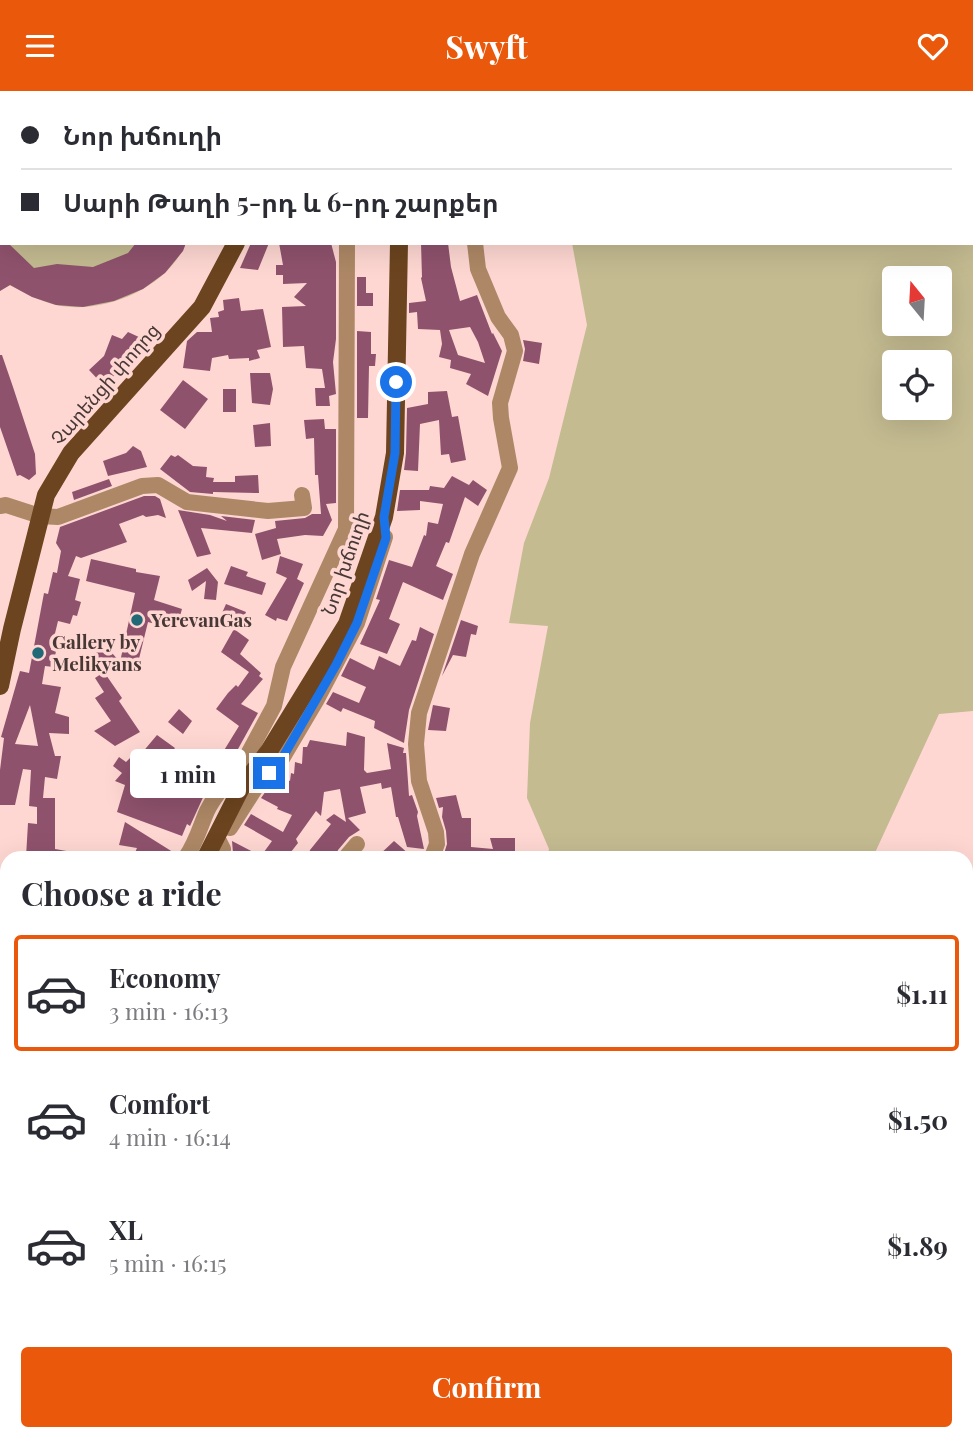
<!DOCTYPE html>
<html lang="en">
<head>
<meta charset="utf-8">
<style>
	:root { --surface:#fff; --page:#f2f2f3; --text:#2b2b33; --muted:#7c7c81; --line:#e1e1e2; --accent:#ea580c }
	body { margin:0; font-family:"Playfair Display","Noto Sans Armenian",serif; background:var(--page); color:var(--text); height:100vh; display:flex; flex-direction:column; font-size:26px; white-space:nowrap }
	* { box-sizing:border-box; margin:0 }
	p { font-size:23px; color:var(--muted) }
	.icon { flex:none; width:38px; height:38px; fill:none; stroke:currentColor; stroke-width:2; stroke-linecap:round; stroke-linejoin:round }
	.map { position:relative; flex:1; overflow:hidden }
	.sheet { position:absolute; left:0px; top:760px; width:973px; height:590px; display:flex; flex-direction:column; background:var(--surface); border-radius:21px 21px 0 0; box-shadow:0 7px 28px #0002 }
	.sheet>* { flex:none }
	.top-card { position:absolute; left:0px; top:0px; width:973px; height:154px; box-shadow:0 7px 28px #0002; display:grid; align-content:center; height:154px; padding:0 21px; background:var(--surface) }
	.needle { width:46px; rotate:342deg }
	.fabs { position:absolute; left:882px; top:175px; display:grid; gap:14px }
	.fabs a { display:grid; place-items:center; width:70px; height:70px; border-radius:7px; background:var(--surface); box-shadow:0 7px 28px #0002; font-size:35px }
	.end { position:absolute; width:32px; height:32px; margin:-16px; border:9px solid #1a73e8; background:#fff; box-shadow:0 0 0 4px #fff }
	.from { border-radius:50% }
	.bubble { position:absolute; height:49px; border-radius:7px; background:var(--surface); box-shadow:0 7px 28px #0002; font-size:23px; font-weight:700; line-height:49px; text-align:center }
	.top-card b { display:flex; align-items:center; gap:24px; height:66px; font-size:26px }
	.top-card b+b { border-top:2px solid var(--line) }
	.top-card i { width:18px; height:18px; background:var(--text) }
	ul { padding:0; list-style:none }
	li { display:flex; align-items:center; gap:21px; height:116px; margin:0 14px 10px; padding:0 7px; border:4px solid transparent; border-radius:7px }
	li div { flex:1 }
	li b { display:block; font-size:26px }
	li em { font-style:normal; font-weight:700 }
	li.current { border-color:var(--accent) }
	li>.icon { width:63px; height:63px; stroke-width:1.5 }
	h2 { padding:0 21px; font-size:32px; line-height:84px }
	.action { display:flex; gap:14px; margin-top:auto; padding:14px 21px }
	.action a { flex:1; height:80px; border-radius:7px; background:var(--accent); color:#fff; font-size:28px; font-weight:700; line-height:80px; text-align:center }
	header { display:flex; justify-content:space-between; align-items:center; height:91px; padding:0 21px; background:var(--accent); color:#fff; font-size:32px; font-weight:700 }
	.map>svg:first-child { display:block }
	.green { fill:#c4bb91; fill-rule:evenodd }
	.building { fill:#8f526d; fill-rule:evenodd }
	.lines { fill:none; stroke-linecap:round; stroke-linejoin:round }
	.minor { stroke:#ae8866; stroke-width:16 }
	.major { stroke:#6c441f; stroke-width:18 }
	.route { stroke:#1a73e8; stroke-width:9 }
	.poi-dot { fill:#216976; stroke:#fed7d2; stroke-width:2.5 }
	.labels { text-anchor:middle; stroke-width:7; stroke-linejoin:round; paint-order:stroke }
	.street-label { font-size:19px; fill:#473836; stroke:#fed7d2 }
	.poi-label { font-size:19px; font-weight:bold; fill:#473836; stroke:#fed7d2; text-anchor:start }
</style>
</head>
<body>
<header><svg class="icon" aria-label="menu" viewBox="0 0 24 24"><path d="M4 6h16M4 12h16M4 18h16"/></svg>Swyft<svg class="icon" aria-label="heart" viewBox="0 0 24 24"><path d="M12 20l-8-8c-3-5 5-10 8-4 3-6 11-1 8 4z"/></svg></header>
<div class="map">
<svg width="973" height="1349" viewBox="0 0 973 1349">
	<rect width="100%" height="100%" fill="#fed7d2"/>
	<!-- green -->
	<path class="green" d="M0 0H160L161 2H2V152H186C167 198 102 224 56 214 39 210 25 202 10 194L0 200Z
		M557 0H973V620L939 623 873 766H547L549 758 527 707 530 632 548 535 509 532 524 452 549 387 587 234 572 152H971V2H556ZM894 187H940V233H894ZM940 271V317H894V271Z
		M458 1342H850L849 1349H460Z"/>
	<!-- building -->
	<path class="building" d="M0 152H8L34 177 57 173 93 176 128 162 136 152H186L183 160 165 182 143 198 114 210 83 216 56 214 32 206 10 194 0 200Z
		M251 152H269L258 179 240 177Z
		M279 152H331L336 171V248L333 271 336 303 329 305 330 315H316L315 297H325L322 278 306 277 304 255 283 256 282 216 306 215 294 206 307 192 283 193V184H276V174H283Z
		M421 152H448L451 176 460 210 477 204 492 243 493 242 502 260 488 305 466 293 471 283 450 277 451 269 439 266 442 253 440 239 418 238 417 221 409 222V212L426 210 421 187 422 186ZM470 236 478 251 485 272 458 264 449 239Z
		M357 186H366V202H373V215H357Z
		M239 207 241 220 263 218 271 256 257 259 260 267 249 270V267L229 268 228 264 212 267 210 280 183 277 187 250 197 241H212L210 227 219 226 218 221 224 219 223 209Z
		M357 240 371 241V263H376L375 275H369L368 327H357Z
		M128 241 141 247 143 243 153 249 131 276 122 277 104 295 89 279 104 265 112 244 122 248Z
		M523 249 542 252 539 273 523 270 525 258Z
		M0 264H2L13 296 35 363 36 383 29 389 20 384 17 385 0 336Z
		M250 282H270L273 298 270 314 252 312Z
		M183 289 208 308 185 338 160 319Z
		M223 298H236V321H223Z
		M447 300 452 326 458 325 466 369 451 372 449 363 441 364 439 329 420 333 418 380 404 379 406 362 407 317 428 313V301Z
		M324 328 325 338H336V412L326 413 332 429 323 445 305 444 277 448 281 463 262 469 255 443 276 437 275 430 305 427 312 423H321L318 384H315L314 347 306 348 304 329Z
		M270 332 271 355 255 356 253 334Z
		M133 355 141 360 147 376 108 385 103 370 126 362Z
		M171 364 175 366 178 364 193 375 207 376 206 386 214 387 213 391H235V385L258 384 259 402 213 401V403L190 401 160 378Z
		M452 385 469 394 473 389 487 399 478 415 465 406 449 452 446 451 436 475 453 483 443 509 403 491 389 528 400 533 387 563 360 553 380 509 376 508 389 469 412 476 424 444 426 445 428 431 438 433 443 413 420 410V419L397 420 400 399H429L430 395 444 397Z
		M109 388 112 395 74 409 72 401Z
		M144 405H155L160 408 166 427 158 424 146 426 143 424 119 433 127 451 81 467 76 465 68 485 80 488 75 509 81 511 77 525 73 524 70 533 58 530 51 559 56 560 53 576 45 575 42 593 61 596 55 622 69 626V643L49 642 55 665H61L57 688 45 686 43 707H55V758L78 762V766H26L28 732 37 733V716L29 715 31 679 23 678 15 714H0V679L4 647 1 646 20 580 29 582 44 502 48 503 53 481 57 482 61 460 56 452 60 436ZM30 614 38 655 15 653Z
		M178 419 210 424 227 430 221 425 255 429 252 442 201 437 211 463 197 466Z
		M280 465 303 473 297 488 304 492 287 530 277 527 276 530 265 524 287 487 276 482Z
		M91 468 136 478V481L160 485 154 509 182 518 176 539 148 531 137 576 94 570 99 552 105 554 120 571 135 502 86 490Z
		M231 475 248 481 246 485 266 492 262 504 224 493Z
		M207 477 218 491 216 509 204 508 206 490 192 500 188 489Z
		M226 513 246 521 240 537 219 529Z
		M461 529 478 535 476 544 471 543 466 566 453 564 442 585Z
		M420 536 434 543 409 619 404 652 374 637 375 630 343 617 341 621 326 613 333 601 359 612 366 596 341 585 350 567 374 579 379 565 400 575 412 549 416 550Z
		M234 538 249 549 240 563 261 582 259 585 263 588 241 613 258 622 233 667 223 661 239 635 216 618 228 602 236 594 238 596 249 581 221 561Z
		M104 581 122 607 119 610 140 641 115 655 94 640 111 630 95 607 104 601 95 587Z
		M433 614 450 617 446 640 428 639Z
		M179 618 192 630 183 643 168 631Z
		M347 641 365 646 364 679 367 682 391 678 387 652 404 657 403 662H406L409 705 412 704 418 721 417 725 424 758 407 756 398 726H396L391 696 382 698 381 692 360 696 366 722 348 727 360 739 349 746 338 759 336 766H308L310 759 331 733 326 729 334 723 346 731 340 698 324 701 321 725 316 720 296 748 298 752 287 766H241L233 762 232 750 261 765 272 750 244 734 251 723 283 741 292 724 277 718 278 716 261 707 266 700 280 685 290 690 291 682 294 683 295 671 302 673 303 656H307L310 649 346 655Z
		M157 644 175 657 164 671 184 688 193 672 205 678 195 695 205 702 190 735 187 733 182 745 117 721 125 694 115 690 122 682 113 675 119 666 126 671 137 660 141 663Z
		M456 704 462 727H471V756L493 758 490 747H515V763L483 766H443L447 753 446 740 442 726 443 716 439 717 436 707Z
		M125 731 176 763V766H133L137 757 119 754Z
		M394 750 401 756 412 766H377Z"/>
	<g class="lines">
		<!-- minor -->
		<path class="minor" d="M342 0V2
			M475 2V0
			M347 152 346 438 283 576 274 615 246 667 241 697 258 693 280 671 316 610 357 532 385 446
			M0 415 6 414 40 425 58 426 142 395 158 394 187 411 268 420 304 417 302 404
			M230 737 258 693
			M217 746 223 758 222 766
			M186 766C196 752 200 736 207 720 216 701 231 687 244 671
			M346 766 357 753
			M432 766 437 753 436 741 419 690 416 653 419 622 472 463 510 377 501 327 500 312 515 260 511 244 498 226 478 178 475 152
			M0 913 6 923
			M966 1067 973 1043
			M0 1108 3 1087
			M0 1191 7 1192
			M4 1236 7 1232
			M966 1271 973 1269
			M0 1309 2 1317H7
			M49 1342 50 1349
			M296 1342 298 1349
			M409 1342 411 1349
			M8 1349 11 1342
			M159 1349 160 1342
			M877 1349 879 1342"/>
		<!-- major -->
		<path class="major" d="M401 0V2
			M299 2 300 0
			M0 595 12 538 46 404 71 362 202 216 236 152
			M206 766 241 697 269 660 347 533 384 426 395 362 399 152
			M65 1349 66 1342"/>
	</g>
	<g class="lines">
		<!-- route -->
		<path class="route" d="M269 682 280 671 336 574 357 532 386 447 384 426 395 362 396 291"/>
	</g>
	<!-- markers -->
	<g class="poi-dot">
		<circle cx="137" cy="529" r="7"/>
		<circle cx="38" cy="562" r="7"/>
	</g>
	<g class="labels">
		<!-- street labels -->
		<g class="street-label">
			<text transform="translate(105 293) rotate(-49)" y="7">Չարենցի փողոց</text>
			<text transform="translate(345 472) rotate(-71)" y="7">Նոր խճուղի</text>
		</g>
		<!-- poi labels -->
		<g class="poi-label">
			<text x="151" y="536">YerevanGas</text>
			<text x="52" y="558">Gallery by<tspan x="52" dy="22">Melikyans</tspan></text>
		</g>
	</g>
</svg>
<div class="fabs">
<a><svg class="needle" viewBox="-14 -14 28 28"><path d="M0-13l5 13h-10z" fill="#e53935"/><path d="M0 13l5-13h-10z" fill="#7c7c81"/></svg></a>
<a><svg class="icon" aria-label="locate" viewBox="0 0 24 24"><circle cx="12" cy="12" r="6"/><path d="M12 2v4M12 18v4M2 12h4M18 12h4"/></svg></a>
</div>
<i class="end from" style="left:396px;top:291px"></i>
<i class="end" style="left:269px;top:682px"></i>
<div class="bubble" style="left:130px;top:658px;width:116px">1 min</div>
<div class="top-card">
<b><i class="from"></i>Նոր խճուղի</b>
<b><i></i>Սարի Թաղի 5-րդ և 6-րդ շարքեր</b>
</div>
<section class="sheet">
<h2>Choose a ride</h2>
<ul>
<li class="current"><svg class="icon" aria-label="car" viewBox="0 0 24 24"><path d="M5 17H2v-5l4-1 3-4h7l3 4 3 1v5h-3M9 17h6M6 11h13"/><circle cx="7" cy="17" r="2"/><circle cx="17" cy="17" r="2"/></svg><div><b>Economy</b><p>3 min · 16:13</p></div><em>$1.11</em></li>
<li><svg class="icon" aria-label="car" viewBox="0 0 24 24"><path d="M5 17H2v-5l4-1 3-4h7l3 4 3 1v5h-3M9 17h6M6 11h13"/><circle cx="7" cy="17" r="2"/><circle cx="17" cy="17" r="2"/></svg><div><b>Comfort</b><p>4 min · 16:14</p></div><em>$1.50</em></li>
<li><svg class="icon" aria-label="car" viewBox="0 0 24 24"><path d="M5 17H2v-5l4-1 3-4h7l3 4 3 1v5h-3M9 17h6M6 11h13"/><circle cx="7" cy="17" r="2"/><circle cx="17" cy="17" r="2"/></svg><div><b>XL</b><p>5 min · 16:15</p></div><em>$1.89</em></li>
</ul>
<div class="action"><a>Confirm</a></div>
</section>
</div>
</body>
</html>
